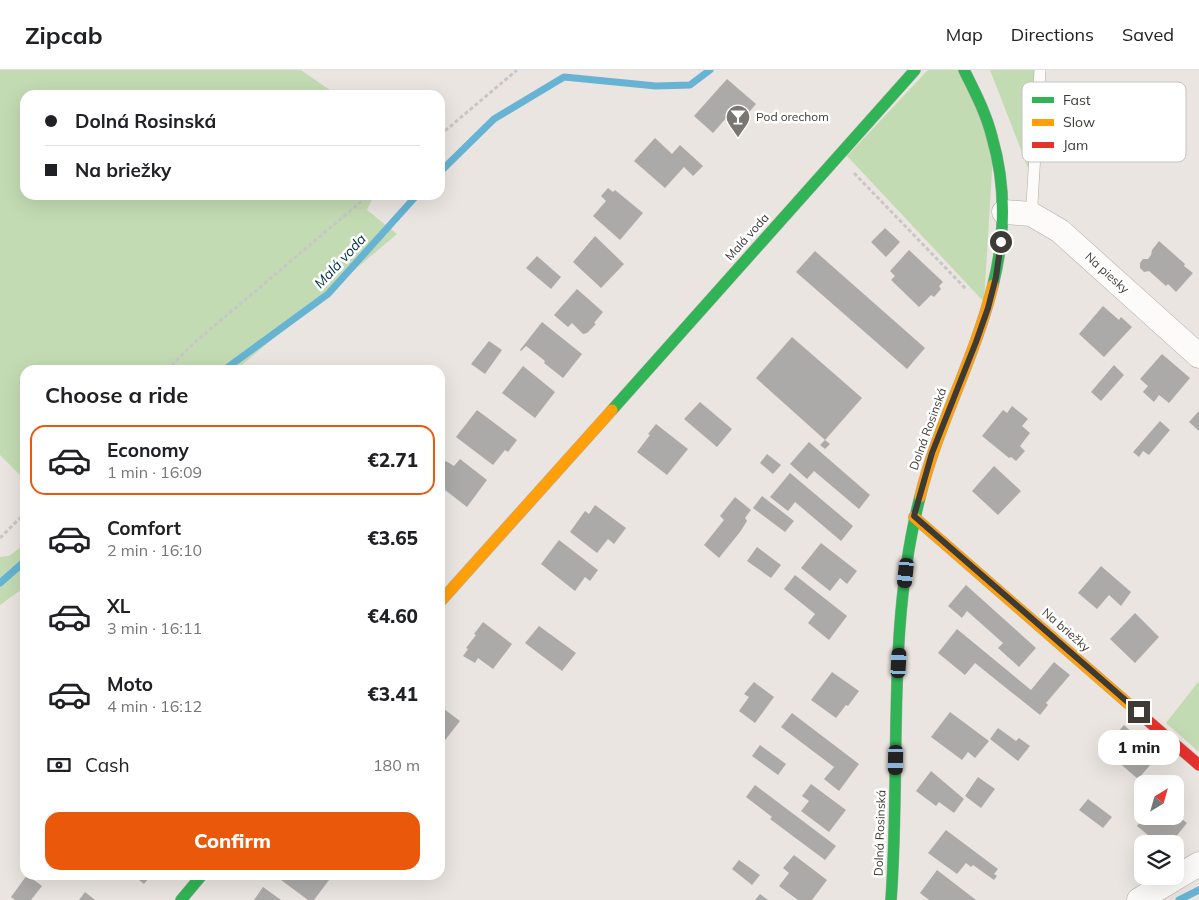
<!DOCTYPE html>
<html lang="en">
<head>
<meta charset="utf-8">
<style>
	:root { --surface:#fff; --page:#f6f6f6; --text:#202124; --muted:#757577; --line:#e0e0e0; --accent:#ea580c }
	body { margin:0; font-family:Mulish,sans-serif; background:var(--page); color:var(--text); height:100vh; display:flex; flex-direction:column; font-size:19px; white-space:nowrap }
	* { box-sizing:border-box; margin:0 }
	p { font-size:16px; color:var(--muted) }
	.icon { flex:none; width:28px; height:28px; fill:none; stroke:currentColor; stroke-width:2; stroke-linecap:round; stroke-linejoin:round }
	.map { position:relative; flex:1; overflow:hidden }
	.panel { position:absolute; left:20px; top:295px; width:425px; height:515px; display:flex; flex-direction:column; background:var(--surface); border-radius:15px; box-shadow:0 5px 20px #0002 }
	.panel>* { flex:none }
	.banner { position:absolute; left:20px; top:20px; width:425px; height:110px; border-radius:15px; box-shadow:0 5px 20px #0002; display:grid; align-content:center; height:110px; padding:0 25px; background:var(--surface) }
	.needle { width:32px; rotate:37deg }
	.tools { position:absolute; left:1134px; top:705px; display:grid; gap:10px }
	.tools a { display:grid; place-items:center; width:50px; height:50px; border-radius:10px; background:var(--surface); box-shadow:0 5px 20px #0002; font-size:25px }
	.end { position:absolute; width:22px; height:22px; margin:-11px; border:6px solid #3e3b37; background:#fff; box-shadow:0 0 0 2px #fff }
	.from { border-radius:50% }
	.bubble { position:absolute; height:35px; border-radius:15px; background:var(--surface); box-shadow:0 5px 20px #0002; font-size:16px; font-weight:800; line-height:35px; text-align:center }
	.car { position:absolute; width:15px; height:30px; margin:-15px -8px; border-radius:6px; box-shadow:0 0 4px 1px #0007; background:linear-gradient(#222 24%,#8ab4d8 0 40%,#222 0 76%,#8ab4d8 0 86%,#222 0) }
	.banner b { display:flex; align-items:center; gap:18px; height:48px; font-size:19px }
	.banner b+b { border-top:1px solid var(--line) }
	.banner i { width:12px; height:12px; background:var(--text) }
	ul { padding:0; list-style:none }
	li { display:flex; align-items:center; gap:15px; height:70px; margin:0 10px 8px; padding:0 15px; border:2px solid transparent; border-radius:15px }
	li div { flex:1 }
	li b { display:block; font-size:19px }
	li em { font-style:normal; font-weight:800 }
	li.active { border-color:var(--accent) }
	li>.icon { width:45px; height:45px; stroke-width:1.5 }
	h2 { padding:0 25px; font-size:22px; line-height:60px }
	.pay { display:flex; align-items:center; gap:12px; height:55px; padding:0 25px; font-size:19px }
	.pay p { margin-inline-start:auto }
	.cta { display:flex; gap:10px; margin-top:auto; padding:10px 25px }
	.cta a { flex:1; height:58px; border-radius:15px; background:var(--accent); color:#fff; font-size:20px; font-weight:800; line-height:58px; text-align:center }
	header { display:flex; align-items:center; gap:30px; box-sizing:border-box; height:70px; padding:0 25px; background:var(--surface); border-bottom:1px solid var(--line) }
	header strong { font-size:24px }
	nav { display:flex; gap:28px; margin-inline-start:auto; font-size:18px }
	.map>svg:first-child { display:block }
	.green { fill:#c3dbb3 }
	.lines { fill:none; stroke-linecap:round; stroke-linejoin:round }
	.stream { stroke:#66b3d3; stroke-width:7 }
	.building { fill:#acaaa9 }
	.lane-casing { stroke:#aeaaa6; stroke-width:12 }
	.street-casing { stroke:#aeaaa6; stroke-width:25 }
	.fast-casing { stroke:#aeaaa6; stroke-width:12 }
	.slow-casing { stroke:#aeaaa6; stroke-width:12 }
	.jam-casing { stroke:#aeaaa6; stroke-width:12 }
	.path { stroke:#c9c7c5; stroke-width:3; stroke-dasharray:4 2.5; stroke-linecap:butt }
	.lane { stroke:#fcfbfa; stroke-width:11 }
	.street { stroke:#fcfbfa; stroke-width:24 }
	.fast { stroke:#30b455; stroke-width:11 }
	.slow { stroke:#ff9f0a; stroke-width:11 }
	.jam { stroke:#e5322d; stroke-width:11 }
	.route { stroke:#3e3b37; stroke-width:6 }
	.labels { text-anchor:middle; stroke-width:5; stroke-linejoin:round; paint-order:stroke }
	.poi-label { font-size:12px; fill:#3e3b37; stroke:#fff; text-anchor:start }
	.street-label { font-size:12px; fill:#3e3b37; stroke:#fff }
	.water-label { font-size:14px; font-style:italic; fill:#002e41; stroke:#fff }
	.key { fill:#fff; stroke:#c5c4c3; stroke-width:1 }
	.key-label { font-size:14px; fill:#3e3b37 }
</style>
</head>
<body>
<header>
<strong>Zipcab</strong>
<nav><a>Map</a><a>Directions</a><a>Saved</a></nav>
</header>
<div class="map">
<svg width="1199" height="830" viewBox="0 0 1199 830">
	<rect width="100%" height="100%" fill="#eae5e0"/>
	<!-- green -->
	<path class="green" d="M0 0H301L337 25H25V125H374L367 140 397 164 236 300H25V410L0 385Z
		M928 0H965L993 85 984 232 847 86Z
		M990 0H1044L1037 121Z
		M25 474V517L0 535V487L9 486Z
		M1199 611V682L1166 653Z"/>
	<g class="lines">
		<!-- stream -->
		<path class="stream" d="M440 102 494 49 564 7 656 16 690 15 710 0
			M224 300 328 224 417 125
			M0 513 25 491
			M1179 830 1199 820"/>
	</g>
	<!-- building -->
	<path class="building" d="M727 9 756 34 745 47 735 38 713 63 694 46Z
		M655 68 672 84 680 75 703 96 693 106 684 97 665 118 634 91Z
		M608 118 613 122 615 120 643 143 620 170 593 146 606 131 601 126Z
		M885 158 900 172 886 187 871 172Z
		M595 166 624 194 601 218 573 192Z
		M1159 171 1185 194 1184 196 1193 203 1176 222 1168 214 1166 216 1149 201 1144 202 1140 198V193L1143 189H1148L1151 185 1152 180Z
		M909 180 943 212 939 216 941 219 934 227 931 225 919 237 891 210 895 206 890 201Z
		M815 181 925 278 907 299 796 202Z
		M537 186 561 207 551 219 526 198Z
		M577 219 603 242 594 253 596 254 587 263 583 264 572 253 568 257 554 245Z
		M1103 236 1119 250 1121 247 1132 257 1104 287 1079 264Z
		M542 252 582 284 563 308 544 293 545 291 526 276 521 281 520 280Z
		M792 267 862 328 825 370 830 374 825 379 820 375 825 370 756 308Z
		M489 271 502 280 485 304 471 294Z
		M1162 284 1190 308 1169 333 1159 325 1154 332 1143 322 1148 316 1140 309Z
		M1114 295 1124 305 1101 331 1091 322Z
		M523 296 555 322 535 348 502 323Z
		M700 332 732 359 717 377 684 349Z
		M1012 336 1028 349 1022 356 1030 363 1020 376 1025 381 1016 391 1011 387 1009 388 982 366 1003 340 1007 343Z
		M477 340 517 370 508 382 505 380 493 395 456 367Z
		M1199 341V361L1189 352Z
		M1160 351 1170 360 1149 385 1143 381 1139 387 1133 382Z
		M656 354 688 379 667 405 637 382 650 365 648 364Z
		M809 372 870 425 859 439 814 401 807 409 790 394Z
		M767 384 781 395 773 404 760 393Z
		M460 389 487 410 467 437 440 416 445 408 440 404V399L446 391 454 396Z
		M994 396 1021 421 998 445 972 421Z
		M790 403 853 456 841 471 795 432 788 441 770 427Z
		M762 426 794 451 785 462 753 438Z
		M735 427 751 440 745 448 747 451 740 462 719 488 704 475 724 450 720 446Z
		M595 435 626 458 614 474 608 469 597 483 570 462 585 441 589 444Z
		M559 470 598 500 590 511 585 507 575 521 541 494Z
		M821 473 857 501 847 514 840 508 830 521 801 498Z
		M757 477 781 495 771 508 747 491Z
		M1101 496 1131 522 1121 536 1109 525 1097 539 1078 523Z
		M795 505 847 546 829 570 808 553 815 544 784 519Z
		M966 515 1036 578 1019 597 998 578 1003 573 967 541 962 548 948 536Z
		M1135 543 1159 567 1135 593 1110 569Z
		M483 552 512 574 493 599 478 588 475 593 463 586 468 579 466 578 476 565 474 564Z
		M539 556 576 583 562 601 525 573Z
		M957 559 1031 620 1054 592 1070 605 1046 633 1048 635 1040 645 975 593 965 605 938 583Z
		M832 602 859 621 848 636 846 635 836 648 811 630Z
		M754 612 774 627 755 653 739 641 749 627 744 624Z
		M440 636 460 651 442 674 440 672Z
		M950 642 989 671 975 688 968 682 962 690 931 667Z
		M792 643 859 694 839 721 824 709 834 697 781 657Z
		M1124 655 1158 686 1138 709 1103 679Z
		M998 658 1016 671 1019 668 1030 676 1018 691 990 669Z
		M760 675 786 694 778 705 752 686Z
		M931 701 964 729 954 743 939 732 936 736 916 721Z
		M978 707 995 719 981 738 965 726Z
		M811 714 846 740 829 762 801 741 809 731 802 726Z
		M755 715 836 776 825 790 770 749 772 747 746 727Z
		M1088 729 1112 747 1103 758 1079 740Z
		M1142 738V746H1175V744L1187 753 1170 774H1159L1137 756 1143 748 1138 743Z
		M946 760 998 799 994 804 997 806 994 810 973 795 971 797 966 793 957 804 928 783Z
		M794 785 827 810 812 830H798L779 816 789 803 783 798Z
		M739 790 760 805 752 815 732 799Z
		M937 800 976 830H929L920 823Z
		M27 805 42 816 31 830H15L11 827Z
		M133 805H151L144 814Z
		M278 805H323L329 810 314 830H308L277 807Z
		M263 817 281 830H254Z
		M85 822 95 830H79Z
		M760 824 768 830H755Z"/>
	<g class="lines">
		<defs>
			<path id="lane" d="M1032 134 1040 0"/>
			<path id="street" d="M1004 142 1031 144 1060 161 1199 286
				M1139 830 1199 794"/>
			<path id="fast" d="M964 0C975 22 986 43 992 67 1006 115 1005 167 993 215
				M612 340 915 0
				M181 830 202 805
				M891 830C901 696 886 558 920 427"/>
			<path id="slow" d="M920 427C938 354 975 288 993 215
				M914 447 1139 643
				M440 532 612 340"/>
			<path id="jam" d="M1139 643 1199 695"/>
		</defs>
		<!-- lane casing -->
		<use href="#lane" class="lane-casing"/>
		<!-- street casing -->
		<use href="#street" class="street-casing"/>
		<!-- fast casing -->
		<use href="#fast" class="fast-casing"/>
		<!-- slow casing -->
		<use href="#slow" class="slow-casing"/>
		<!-- jam casing -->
		<use href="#jam" class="jam-casing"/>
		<!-- path -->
		<path class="path" d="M440 65 517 0
			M854 103 966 219
			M167 300 194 273 369 125
			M0 468 25 443"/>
		<!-- lane -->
		<use href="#lane" class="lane"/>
		<!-- street -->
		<use href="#street" class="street"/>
		<!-- fast -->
		<use href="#fast" class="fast"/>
		<!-- slow -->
		<use href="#slow" class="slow"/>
		<!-- jam -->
		<use href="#jam" class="jam"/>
	</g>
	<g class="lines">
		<!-- route -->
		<path class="route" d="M1001 172 996 207 988 238 976 272 932 383 914 446 1139 642"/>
	</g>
	<!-- icons -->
	<defs>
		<symbol id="bar-pin" viewBox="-11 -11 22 30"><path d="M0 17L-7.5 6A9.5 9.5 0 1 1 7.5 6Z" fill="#7a7672" stroke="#fff"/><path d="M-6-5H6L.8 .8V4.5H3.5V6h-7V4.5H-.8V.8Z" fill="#fff"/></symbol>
	</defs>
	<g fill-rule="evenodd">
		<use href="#bar-pin" x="724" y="33" width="28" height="38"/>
	</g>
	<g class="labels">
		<!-- poi labels -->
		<g class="poi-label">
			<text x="756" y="51">Pod orechom</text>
		</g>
		<!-- street labels -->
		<g class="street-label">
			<text transform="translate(747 167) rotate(-48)" y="4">Malá voda</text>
			<text transform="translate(1107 203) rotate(42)" y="4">Na piesky</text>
			<text transform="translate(928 359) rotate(-70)" y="4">Dolná Rosinská</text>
			<text transform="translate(1066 560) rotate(41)" y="4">Na briežky</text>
			<text transform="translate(880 763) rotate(-88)" y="4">Dolná Rosinská</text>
		</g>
		<!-- water labels -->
		<g class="water-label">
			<text transform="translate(340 191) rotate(-47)" y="5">Malá voda</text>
		</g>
	</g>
	<!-- legend -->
	<rect x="1022" y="12" width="164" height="80" rx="8" class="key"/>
	<rect x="1032" y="27" width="22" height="6" fill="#30b455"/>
	<rect x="1032" y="49" width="22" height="7" fill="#ff9f0a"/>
	<rect x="1032" y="72" width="22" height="6" fill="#e5322d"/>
	<g class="key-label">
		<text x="1063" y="35">Fast</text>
		<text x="1063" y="57">Slow</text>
		<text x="1063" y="80">Jam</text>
	</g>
</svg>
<div class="tools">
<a><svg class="needle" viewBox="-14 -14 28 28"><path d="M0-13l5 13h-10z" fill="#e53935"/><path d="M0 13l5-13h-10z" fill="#757577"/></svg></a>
<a><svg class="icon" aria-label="layers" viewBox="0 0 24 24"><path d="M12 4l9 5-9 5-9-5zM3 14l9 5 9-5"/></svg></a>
</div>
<i class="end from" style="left:1001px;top:172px"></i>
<i class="end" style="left:1139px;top:642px"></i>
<div class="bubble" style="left:1098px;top:660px;width:82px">1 min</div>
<i class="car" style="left:906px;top:503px;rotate:186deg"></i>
<i class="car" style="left:899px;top:593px;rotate:3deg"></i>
<i class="car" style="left:896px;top:690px;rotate:181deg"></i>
<div class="banner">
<b><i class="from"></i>Dolná Rosinská</b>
<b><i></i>Na briežky</b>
</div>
<section class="panel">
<h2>Choose a ride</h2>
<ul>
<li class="active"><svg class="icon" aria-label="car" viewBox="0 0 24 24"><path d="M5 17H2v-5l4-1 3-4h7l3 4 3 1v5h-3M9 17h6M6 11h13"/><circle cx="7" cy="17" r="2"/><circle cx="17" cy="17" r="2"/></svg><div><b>Economy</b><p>1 min · 16:09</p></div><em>€2.71</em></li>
<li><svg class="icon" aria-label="car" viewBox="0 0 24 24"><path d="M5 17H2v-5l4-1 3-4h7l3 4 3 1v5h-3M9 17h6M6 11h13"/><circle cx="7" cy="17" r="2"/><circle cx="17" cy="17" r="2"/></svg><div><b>Comfort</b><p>2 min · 16:10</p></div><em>€3.65</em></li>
<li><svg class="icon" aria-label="car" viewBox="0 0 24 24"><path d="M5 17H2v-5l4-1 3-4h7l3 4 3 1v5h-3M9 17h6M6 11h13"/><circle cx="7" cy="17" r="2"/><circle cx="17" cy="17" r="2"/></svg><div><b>XL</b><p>3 min · 16:11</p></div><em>€4.60</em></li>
<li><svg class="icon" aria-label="car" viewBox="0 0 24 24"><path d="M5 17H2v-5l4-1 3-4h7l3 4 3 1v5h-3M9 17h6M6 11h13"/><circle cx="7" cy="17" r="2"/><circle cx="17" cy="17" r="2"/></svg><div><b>Moto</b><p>4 min · 16:12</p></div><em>€3.41</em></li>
</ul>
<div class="pay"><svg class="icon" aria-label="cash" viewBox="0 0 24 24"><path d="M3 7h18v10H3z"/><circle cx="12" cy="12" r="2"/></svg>Cash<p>180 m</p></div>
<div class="cta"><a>Confirm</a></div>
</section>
</div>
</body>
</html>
